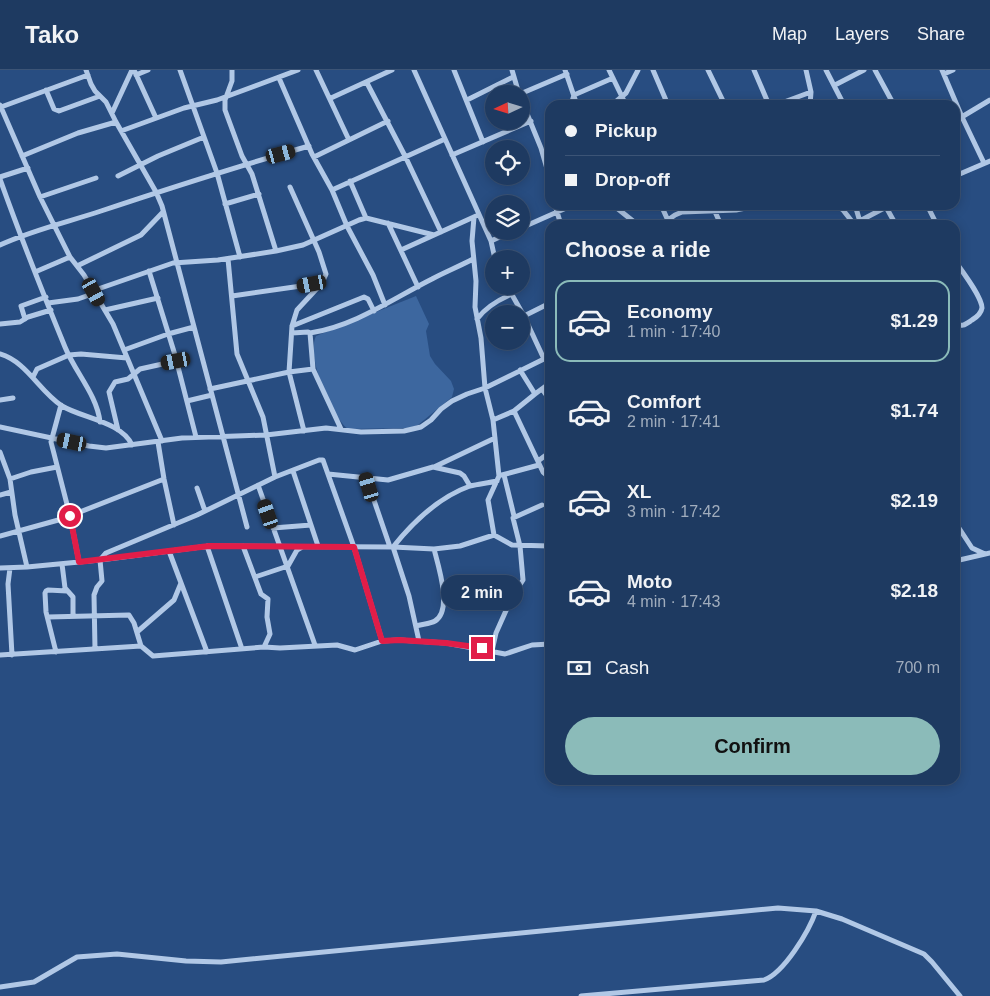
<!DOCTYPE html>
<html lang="en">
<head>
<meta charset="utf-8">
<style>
	:root { --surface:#1e3a61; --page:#2b456a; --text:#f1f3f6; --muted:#a1adbd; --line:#3c5476; --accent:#8bbbb9 }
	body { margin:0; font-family:Arial,sans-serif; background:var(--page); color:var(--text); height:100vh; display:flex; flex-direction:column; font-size:19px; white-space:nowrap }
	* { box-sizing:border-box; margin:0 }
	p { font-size:16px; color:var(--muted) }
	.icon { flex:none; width:28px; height:28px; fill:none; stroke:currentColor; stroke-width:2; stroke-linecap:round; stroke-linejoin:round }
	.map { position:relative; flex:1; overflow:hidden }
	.sheet { position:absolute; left:545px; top:150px; width:415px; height:565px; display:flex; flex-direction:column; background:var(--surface); border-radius:15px; box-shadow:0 2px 12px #0003,0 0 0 1px var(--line) }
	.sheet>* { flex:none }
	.guide { position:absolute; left:545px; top:30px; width:415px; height:110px; border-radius:15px; box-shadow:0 2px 12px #0003,0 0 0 1px var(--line); display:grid; align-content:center; height:110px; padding:0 20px; background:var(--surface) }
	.needle { width:32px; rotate:266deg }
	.tools { position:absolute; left:485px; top:15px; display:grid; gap:10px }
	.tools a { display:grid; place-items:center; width:45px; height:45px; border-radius:50%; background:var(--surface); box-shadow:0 2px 12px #0003,0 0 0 1px var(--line); font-size:25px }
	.end { position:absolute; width:22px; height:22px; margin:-11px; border:6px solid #e11d48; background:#fff; box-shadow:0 0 0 2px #fff }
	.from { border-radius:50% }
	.bubble { position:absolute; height:35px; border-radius:18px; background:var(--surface); box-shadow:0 2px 12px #0003,0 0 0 1px var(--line); font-size:16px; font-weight:800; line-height:35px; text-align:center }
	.car { position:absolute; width:15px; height:30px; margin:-15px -8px; border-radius:6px; box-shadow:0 0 4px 1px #0007; background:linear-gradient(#222 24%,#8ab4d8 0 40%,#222 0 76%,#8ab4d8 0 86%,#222 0) }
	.guide b { display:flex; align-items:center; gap:18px; height:48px; font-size:19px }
	.guide b+b { border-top:1px solid var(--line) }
	.guide i { width:12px; height:12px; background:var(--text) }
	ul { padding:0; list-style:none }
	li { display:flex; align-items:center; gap:15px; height:82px; margin:0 10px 8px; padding:0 10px; border:2px solid transparent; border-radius:15px }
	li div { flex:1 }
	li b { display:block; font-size:19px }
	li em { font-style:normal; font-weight:800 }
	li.selected { border-color:var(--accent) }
	li>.icon { width:45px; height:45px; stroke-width:1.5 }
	h2 { padding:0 20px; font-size:22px; line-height:60px }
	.pay { display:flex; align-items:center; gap:12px; height:55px; padding:0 20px; font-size:19px }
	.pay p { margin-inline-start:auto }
	.action { display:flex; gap:10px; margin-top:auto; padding:10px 20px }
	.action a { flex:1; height:58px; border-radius:30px; background:var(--accent); color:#111; font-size:20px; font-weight:800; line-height:58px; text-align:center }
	header { display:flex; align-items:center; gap:30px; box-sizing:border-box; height:70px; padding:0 25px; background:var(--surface); border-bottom:1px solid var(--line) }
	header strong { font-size:24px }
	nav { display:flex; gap:28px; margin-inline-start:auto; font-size:18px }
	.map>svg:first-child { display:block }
	.green { fill:#3d679f }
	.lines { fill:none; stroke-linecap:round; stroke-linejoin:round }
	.street { stroke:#b1c8e6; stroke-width:5 }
	.route { stroke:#e11d48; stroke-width:6 }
</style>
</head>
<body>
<header>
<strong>Tako</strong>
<nav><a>Map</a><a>Layers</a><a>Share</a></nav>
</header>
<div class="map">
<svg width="990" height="926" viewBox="0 0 990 926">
	<rect width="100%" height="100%" fill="#284d81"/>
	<!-- green -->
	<path class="green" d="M416 226 429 254 426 261 430 286 435 294 451 311 454 319 452 327 418 355 408 358 348 359C331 345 306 287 316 266Z"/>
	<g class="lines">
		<!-- street -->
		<path class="street" d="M86 0 91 14 95 21 106 32 116 52 156 122 162 136 247 457
			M134 0 156 48
			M180 0 217 103 240 187
			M232 0V11L225 30V40L242 86 252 104 276 181
			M316 0 349 70
			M414 0 491 171 495 189
			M454 0 483 72
			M512 0 519 24
			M565 0 577 35
			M609 0 626 35
			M653 0 668 35
			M708 0 725 35
			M754 0 769 35
			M806 0 811 22 810 35
			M826 0 844 35
			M875 0 894 35
			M942 0 962 47 984 93
			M944 4 953 0
			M136 5 148 0
			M279 8 312 84 332 120 347 156 373 205 385 235
			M367 13 405 86 441 162
			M835 15 864 0
			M46 20 54 39 59 41 100 26
			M520 24 567 4
			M331 28 392 0
			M521 29 541 78 550 109
			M467 30 513 7
			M0 35 40 127 70 187 84 205 113 254 162 371
			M571 35 574 25 613 8
			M612 35 626 23 638 0
			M776 35 811 22
			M1 37 88 5
			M112 43 132 0
			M955 51 990 30
			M121 61 184 38 217 30 298 0
			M452 85 531 51
			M22 86 78 63 116 52
			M314 87 388 51
			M118 106 158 86 204 67
			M955 106 990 91
			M0 107 28 98
			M0 109C20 165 42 221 65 277 75 302 97 325 100 352
			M350 111 366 148
			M290 117 319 182 326 204 322 213 297 240 292 256 289 302 304 361
			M332 120 445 69
			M40 127 96 108
			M225 134 259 124
			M555 135 561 155
			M613 135 638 155
			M661 135 670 155
			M712 135 721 155
			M836 135 843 140 854 154
			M855 135 861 155
			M927 135 937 155
			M886 137 896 155
			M474 147 472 171 476 211 475 237 481 268 485 318 493 350 499 406 488 430 494 465
			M388 153 418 217
			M661 155 675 145 682 142 736 140 760 135
			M852 155 890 135
			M521 158 573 135
			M491 171 513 161
			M0 175C32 160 68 152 101 141 170 118 239 96 309 76
			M401 180 476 146
			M228 189 237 284 263 347 275 407
			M955 191C962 201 982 227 982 238 981 244 977 247 972 250 966 254 962 258 955 253
			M77 196 141 165 163 142
			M149 201 175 285 196 367
			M35 202 70 187
			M507 216 524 246 544 289
			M232 226 322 213
			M48 233 78 229 92 224 98 219 173 193 218 190 276 181 303 175 359 150 366 148 434 165
			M105 240 158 228
			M524 246 550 233
			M25 249 21 236 46 227
			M477 249C486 237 498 230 512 224
			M0 254 20 252 28 247 51 240
			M292 256 364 227 368 229 374 241
			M292 263 308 262 310 263
			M124 280 168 264 194 257
			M0 284C27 292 39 321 62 336 82 348 122 352 132 375
			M520 300 535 324
			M33 307 37 299 69 285 81 284 127 288
			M210 319 289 302 313 299
			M542 319 550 330
			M0 330 13 328
			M187 331 212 325
			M61 335 51 372 70 446 79 492
			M514 341 543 402 550 408
			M493 350 514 341 535 324 550 313
			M0 357 89 376 106 378 182 368 266 365 326 358 361 362 404 361 421 357 431 350 441 339 452 331 467 324 485 318 550 286
			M341 359 313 299 310 263C355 256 392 229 432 209 445 202 460 196 473 189
			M118 360 109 322 115 312 128 309 140 299 176 291
			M158 372 164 409 174 455
			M0 382 10 409 15 445 27 497
			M538 391 550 382
			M434 397 495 368
			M293 401 318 476
			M328 404 388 410 433 397 460 403 464 406 470 416
			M502 405 539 395
			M504 405 514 446
			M366 407 390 477
			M10 409 31 402 57 397
			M258 415 315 575
			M197 418 205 441
			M0 425 11 422
			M955 452 972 478 985 484
			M273 458 311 455
			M0 466 62 449 164 409
			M207 476 242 579
			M243 476 261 524 268 529 267 547 270 564 264 577
			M169 481 207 582
			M955 491 990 483
			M62 494 65 518 73 527V546
			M0 498 27 497 100 490 209 476 393 477 434 479 460 476 494 465 512 475 550 476
			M10 498 8 514 12 585
			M255 507 288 496 297 480 302 477
			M48 547 129 545 134 553 141 576
			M416 556C421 554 430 554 435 551 453 540 438 495 434 479
			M137 562 174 530 181 513
			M419 571 409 526 393 477C413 452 439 427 470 416 479 414 488 413 497 411
			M95 579 94 525 97 517 102 511 100 490 106 483 197 445 275 407 319 390H323L324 393 354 477 382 571
			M492 581 496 563 512 527 523 510 520 476 513 448 542 435
			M56 582 46 542 45 523 46 521 48 520 67 521
			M0 585 141 576 153 586 264 577 280 578 337 575 355 580 382 571 399 570 446 573 505 584 532 575 550 574
			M0 917 34 912 77 887 117 884 186 891 221 892 778 838 816 841 842 849 924 884 932 892 960 926
			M581 926 764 910C784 903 809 861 816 841"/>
	</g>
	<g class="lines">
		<!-- route -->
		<path class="route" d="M70 446 79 492 209 476 354 477 382 571 399 570 446 573 482 578"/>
	</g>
</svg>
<div class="tools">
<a><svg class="needle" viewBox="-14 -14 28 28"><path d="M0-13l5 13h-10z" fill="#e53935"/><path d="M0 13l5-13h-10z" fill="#a1adbd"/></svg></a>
<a><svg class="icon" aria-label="locate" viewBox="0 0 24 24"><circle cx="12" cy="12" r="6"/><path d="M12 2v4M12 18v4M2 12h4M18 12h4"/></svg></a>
<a><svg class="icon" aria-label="layers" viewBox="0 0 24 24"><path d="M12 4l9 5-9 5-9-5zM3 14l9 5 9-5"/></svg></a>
<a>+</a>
<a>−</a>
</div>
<i class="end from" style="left:70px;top:446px"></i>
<i class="end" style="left:482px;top:578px"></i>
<div class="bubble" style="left:441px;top:505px;width:82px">2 min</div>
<i class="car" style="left:281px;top:84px;rotate:75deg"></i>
<i class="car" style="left:312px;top:214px;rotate:259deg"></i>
<i class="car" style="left:94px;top:222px;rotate:151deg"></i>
<i class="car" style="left:176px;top:291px;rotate:259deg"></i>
<i class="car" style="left:72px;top:372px;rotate:282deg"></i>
<i class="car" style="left:369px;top:417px;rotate:343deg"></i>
<i class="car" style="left:268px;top:444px;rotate:341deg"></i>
<div class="guide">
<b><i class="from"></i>Pickup</b>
<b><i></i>Drop-off</b>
</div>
<section class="sheet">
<h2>Choose a ride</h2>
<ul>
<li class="selected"><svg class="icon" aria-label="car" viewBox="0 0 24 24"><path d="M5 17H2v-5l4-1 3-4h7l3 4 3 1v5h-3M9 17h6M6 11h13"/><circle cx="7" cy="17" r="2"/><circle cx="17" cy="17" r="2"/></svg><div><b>Economy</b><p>1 min · 17:40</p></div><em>$1.29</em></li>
<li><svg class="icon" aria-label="car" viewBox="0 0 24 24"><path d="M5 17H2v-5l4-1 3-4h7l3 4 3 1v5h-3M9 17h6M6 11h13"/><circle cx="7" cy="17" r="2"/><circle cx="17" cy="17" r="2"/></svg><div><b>Comfort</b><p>2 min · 17:41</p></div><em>$1.74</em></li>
<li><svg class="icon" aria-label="car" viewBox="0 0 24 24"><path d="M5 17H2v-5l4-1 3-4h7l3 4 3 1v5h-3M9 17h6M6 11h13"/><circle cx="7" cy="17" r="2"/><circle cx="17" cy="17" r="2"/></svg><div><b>XL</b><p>3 min · 17:42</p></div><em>$2.19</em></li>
<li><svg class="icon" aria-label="car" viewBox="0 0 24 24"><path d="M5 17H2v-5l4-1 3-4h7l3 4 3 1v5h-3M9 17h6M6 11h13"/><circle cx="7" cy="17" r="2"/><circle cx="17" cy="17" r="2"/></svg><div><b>Moto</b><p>4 min · 17:43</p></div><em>$2.18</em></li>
</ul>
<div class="pay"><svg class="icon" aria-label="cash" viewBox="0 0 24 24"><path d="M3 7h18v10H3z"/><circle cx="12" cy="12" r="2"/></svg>Cash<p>700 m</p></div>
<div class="action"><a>Confirm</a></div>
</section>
</div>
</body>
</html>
